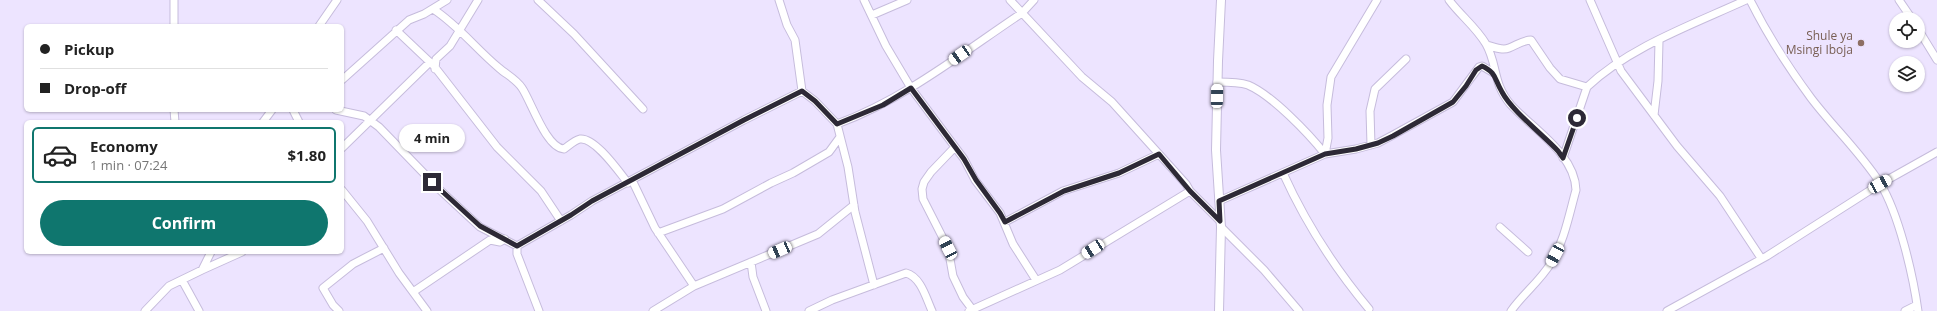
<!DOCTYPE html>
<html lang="en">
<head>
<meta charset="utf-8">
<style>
	:root { --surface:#fff; --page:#f6f6f6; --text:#222; --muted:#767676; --line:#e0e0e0; --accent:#0f766e }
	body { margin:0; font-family:"Open Sans",sans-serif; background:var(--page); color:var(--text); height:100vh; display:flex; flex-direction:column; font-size:15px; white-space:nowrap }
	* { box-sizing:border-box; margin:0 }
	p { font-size:13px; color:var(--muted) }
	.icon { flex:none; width:22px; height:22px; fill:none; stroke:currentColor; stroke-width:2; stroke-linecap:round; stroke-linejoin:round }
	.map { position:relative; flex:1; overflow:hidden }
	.drawer { position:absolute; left:24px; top:120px; width:320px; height:134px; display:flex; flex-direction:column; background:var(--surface); border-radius:6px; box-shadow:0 1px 3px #0004 }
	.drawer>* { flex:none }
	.top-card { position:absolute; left:24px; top:24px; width:320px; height:88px; border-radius:6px; box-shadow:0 1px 3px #0004; display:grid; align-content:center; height:88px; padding:0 16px; background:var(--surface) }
	.buttons { position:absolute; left:1889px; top:12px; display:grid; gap:8px }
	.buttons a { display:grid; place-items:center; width:36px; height:36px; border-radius:50%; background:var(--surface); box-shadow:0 1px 3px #0004; font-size:20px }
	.end { position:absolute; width:18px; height:18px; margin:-9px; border:5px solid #2d2936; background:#fff; box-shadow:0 0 0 2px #fff }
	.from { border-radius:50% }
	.bubble { position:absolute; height:28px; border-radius:14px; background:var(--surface); box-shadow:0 1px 3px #0004; font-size:13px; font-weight:700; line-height:28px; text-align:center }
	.car { position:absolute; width:12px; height:24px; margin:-12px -6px; border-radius:5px; box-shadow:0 0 3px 1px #0007; background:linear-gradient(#fff 24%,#345 0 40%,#fff 0 76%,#345 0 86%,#fff 0) }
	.top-card b { display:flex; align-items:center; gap:14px; height:38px; font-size:15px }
	.top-card b+b { border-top:1px solid var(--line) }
	.top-card i { width:10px; height:10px; background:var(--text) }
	ul { padding:7px 0 0; list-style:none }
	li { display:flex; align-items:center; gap:12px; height:56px; margin:0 8px 6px; padding:0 8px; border:2px solid transparent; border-radius:6px }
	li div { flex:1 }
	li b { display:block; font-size:15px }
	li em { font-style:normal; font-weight:700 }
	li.on { border-color:var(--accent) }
	li>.icon { width:36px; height:36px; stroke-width:1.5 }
	.action { display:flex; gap:8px; margin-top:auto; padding:8px 16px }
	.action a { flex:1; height:46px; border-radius:24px; background:var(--accent); color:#fff; font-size:16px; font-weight:700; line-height:46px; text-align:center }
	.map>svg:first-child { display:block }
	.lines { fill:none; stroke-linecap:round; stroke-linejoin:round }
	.minor-casing { stroke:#c6bcdc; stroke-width:9 }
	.tertiary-casing { stroke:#c6bcdc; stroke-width:10 }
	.minor { stroke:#fff; stroke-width:7 }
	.tertiary { stroke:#fff; stroke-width:8 }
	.route { stroke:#2d2936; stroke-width:5 }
	.education-dot { fill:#8d6e63; stroke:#ede4ff; stroke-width:1.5 }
	.labels { text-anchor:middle; stroke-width:3; stroke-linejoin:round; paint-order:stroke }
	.education-label { font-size:12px; fill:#785e54; stroke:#ede4ff; text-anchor:end }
</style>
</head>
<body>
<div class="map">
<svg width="1937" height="311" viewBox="0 0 1937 311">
	<rect width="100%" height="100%" fill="#ede4ff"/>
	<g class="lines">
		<defs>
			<path id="minor" d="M174 0V26
				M538 0 574 34 643 109
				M779 0 787 25 795 40 802 91
				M864 0 886 46 911 88 964 159 975 180 1000 213 1013 244 1036 280
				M1010 0 1082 77 1112 102 1186 184 1190 191 1220 221
				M1449 0C1460 15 1476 27 1486 44 1498 65 1492 83 1511 105 1533 129 1575 154 1576 190 1569 215 1564 242 1551 263 1540 281 1523 294 1511 311
				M1590 0 1621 71 1677 146 1720 196 1761 258
				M1750 0C1767 34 1788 67 1811 98 1833 127 1860 152 1880 183 1899 214 1913 275 1918 311
				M1899 0 1912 19
				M433 9C458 25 476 49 499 68 507 75 516 79 522 88 531 101 546 148 564 149 570 145 573 141 580 139 595 137 619 172 628 183
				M872 15 907 0
				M319 26 337 0
				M1918 29 1937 60
				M396 30 434 66 497 147 541 191 561 221
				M1487 45C1494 47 1502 51 1509 48 1517 45 1523 40 1531 40L1550 68 1560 79 1587 87
				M435 69 436 59 450 46 478 0
				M342 80 409 20 424 14 447 0
				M1217 82C1227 82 1239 82 1248 85 1272 95 1309 134 1325 154
				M174 110 175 122
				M293 110 299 122
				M336 110 364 116 379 127 440 190 480 227 517 246
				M1654 115 1658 81 1659 41
				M263 122 272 110
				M837 124C905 99 962 53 1022 13L1034 0
				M1371 145 1370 111 1375 89 1406 59
				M955 147 931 172 924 182 922 189 923 199 948 248 953 276 963 297 972 309
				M342 148 430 62
				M1325 154 1328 138 1327 105 1331 77 1377 0
				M1563 158 1587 87C1629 47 1694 24 1746 0
				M1283 173C1306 224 1333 266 1369 309
				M632 180 655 228 694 286
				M342 190 367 221 399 273 427 311
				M1219 201 1325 154 1356 149 1378 143 1393 135 1453 102 1479 67 1482 66 1494 73
				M1005 222 1063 191 1119 173 1159 154
				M1221 227 1264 270 1299 311
				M1500 227 1528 252
				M658 233 723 209 771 183 793 173 829 152 840 137
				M751 262 753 277 766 311
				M202 270 242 252
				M182 280 199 311
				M413 292 490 240 500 242 505 239
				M145 311 169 286 202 270 211 252
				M339 311 333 305 323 288 353 264 384 248
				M539 311 517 254V246L571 215 592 201 744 120 802 91 815 101 837 124 848 167 855 212 874 285
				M653 311 694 286 818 234 854 205
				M809 311 832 300 906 273C921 277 926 298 932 311
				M969 311 1060 270 1190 191
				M1667 311 1767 256 1880 184 1937 152
				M1905 311 1917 305"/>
			<path id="tertiary" d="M1219 311 1221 227 1216 150 1218 61 1221 0"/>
		</defs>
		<!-- minor casing -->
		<use href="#minor" class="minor-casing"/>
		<!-- tertiary casing -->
		<use href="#tertiary" class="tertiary-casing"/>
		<!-- minor -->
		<use href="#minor" class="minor"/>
		<!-- tertiary -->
		<use href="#tertiary" class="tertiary"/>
	</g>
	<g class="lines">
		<!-- route -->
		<path class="route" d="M432 182 480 226 517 246 571 215 592 201 744 120 802 91 815 101 837 124 883 105 911 88 964 159 976 180 1000 213 1005 222 1064 191 1119 173 1159 154 1190 191 1220 221 1219 201 1325 154 1356 149 1378 143 1393 136 1453 102 1466 86 1476 70 1482 66C1497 73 1494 79 1502 92 1512 111 1542 134 1558 151L1563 158 1577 118"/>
	</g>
	<!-- markers -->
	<circle class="education-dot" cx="1861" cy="43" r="4"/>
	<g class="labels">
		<!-- education labels -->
		<g class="education-label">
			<text x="1853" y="40">Shule ya<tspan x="1853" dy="14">Msingi Iboja</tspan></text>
		</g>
	</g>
</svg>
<div class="buttons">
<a><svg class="icon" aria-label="locate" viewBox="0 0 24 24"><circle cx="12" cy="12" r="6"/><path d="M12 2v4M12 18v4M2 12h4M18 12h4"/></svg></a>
<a><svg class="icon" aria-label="layers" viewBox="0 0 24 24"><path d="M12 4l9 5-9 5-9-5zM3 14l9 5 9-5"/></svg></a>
</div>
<i class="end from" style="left:1577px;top:118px"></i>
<i class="end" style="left:432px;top:182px"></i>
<div class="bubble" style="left:399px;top:124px;width:66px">4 min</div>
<i class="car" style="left:960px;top:55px;rotate:236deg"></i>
<i class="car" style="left:1217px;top:96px;rotate:1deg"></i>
<i class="car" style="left:1880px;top:184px;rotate:61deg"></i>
<i class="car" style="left:948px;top:248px;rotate:333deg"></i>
<i class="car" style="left:1093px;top:249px;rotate:237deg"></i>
<i class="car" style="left:780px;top:250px;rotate:247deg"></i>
<i class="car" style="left:1555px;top:255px;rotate:208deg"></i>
<div class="top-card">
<b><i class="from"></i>Pickup</b>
<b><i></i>Drop-off</b>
</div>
<section class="drawer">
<ul>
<li class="on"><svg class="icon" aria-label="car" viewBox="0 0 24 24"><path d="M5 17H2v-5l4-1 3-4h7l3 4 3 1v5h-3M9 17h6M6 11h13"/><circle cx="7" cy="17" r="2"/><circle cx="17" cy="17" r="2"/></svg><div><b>Economy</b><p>1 min · 07:24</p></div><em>$1.80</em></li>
</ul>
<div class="action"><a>Confirm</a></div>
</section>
</div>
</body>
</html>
